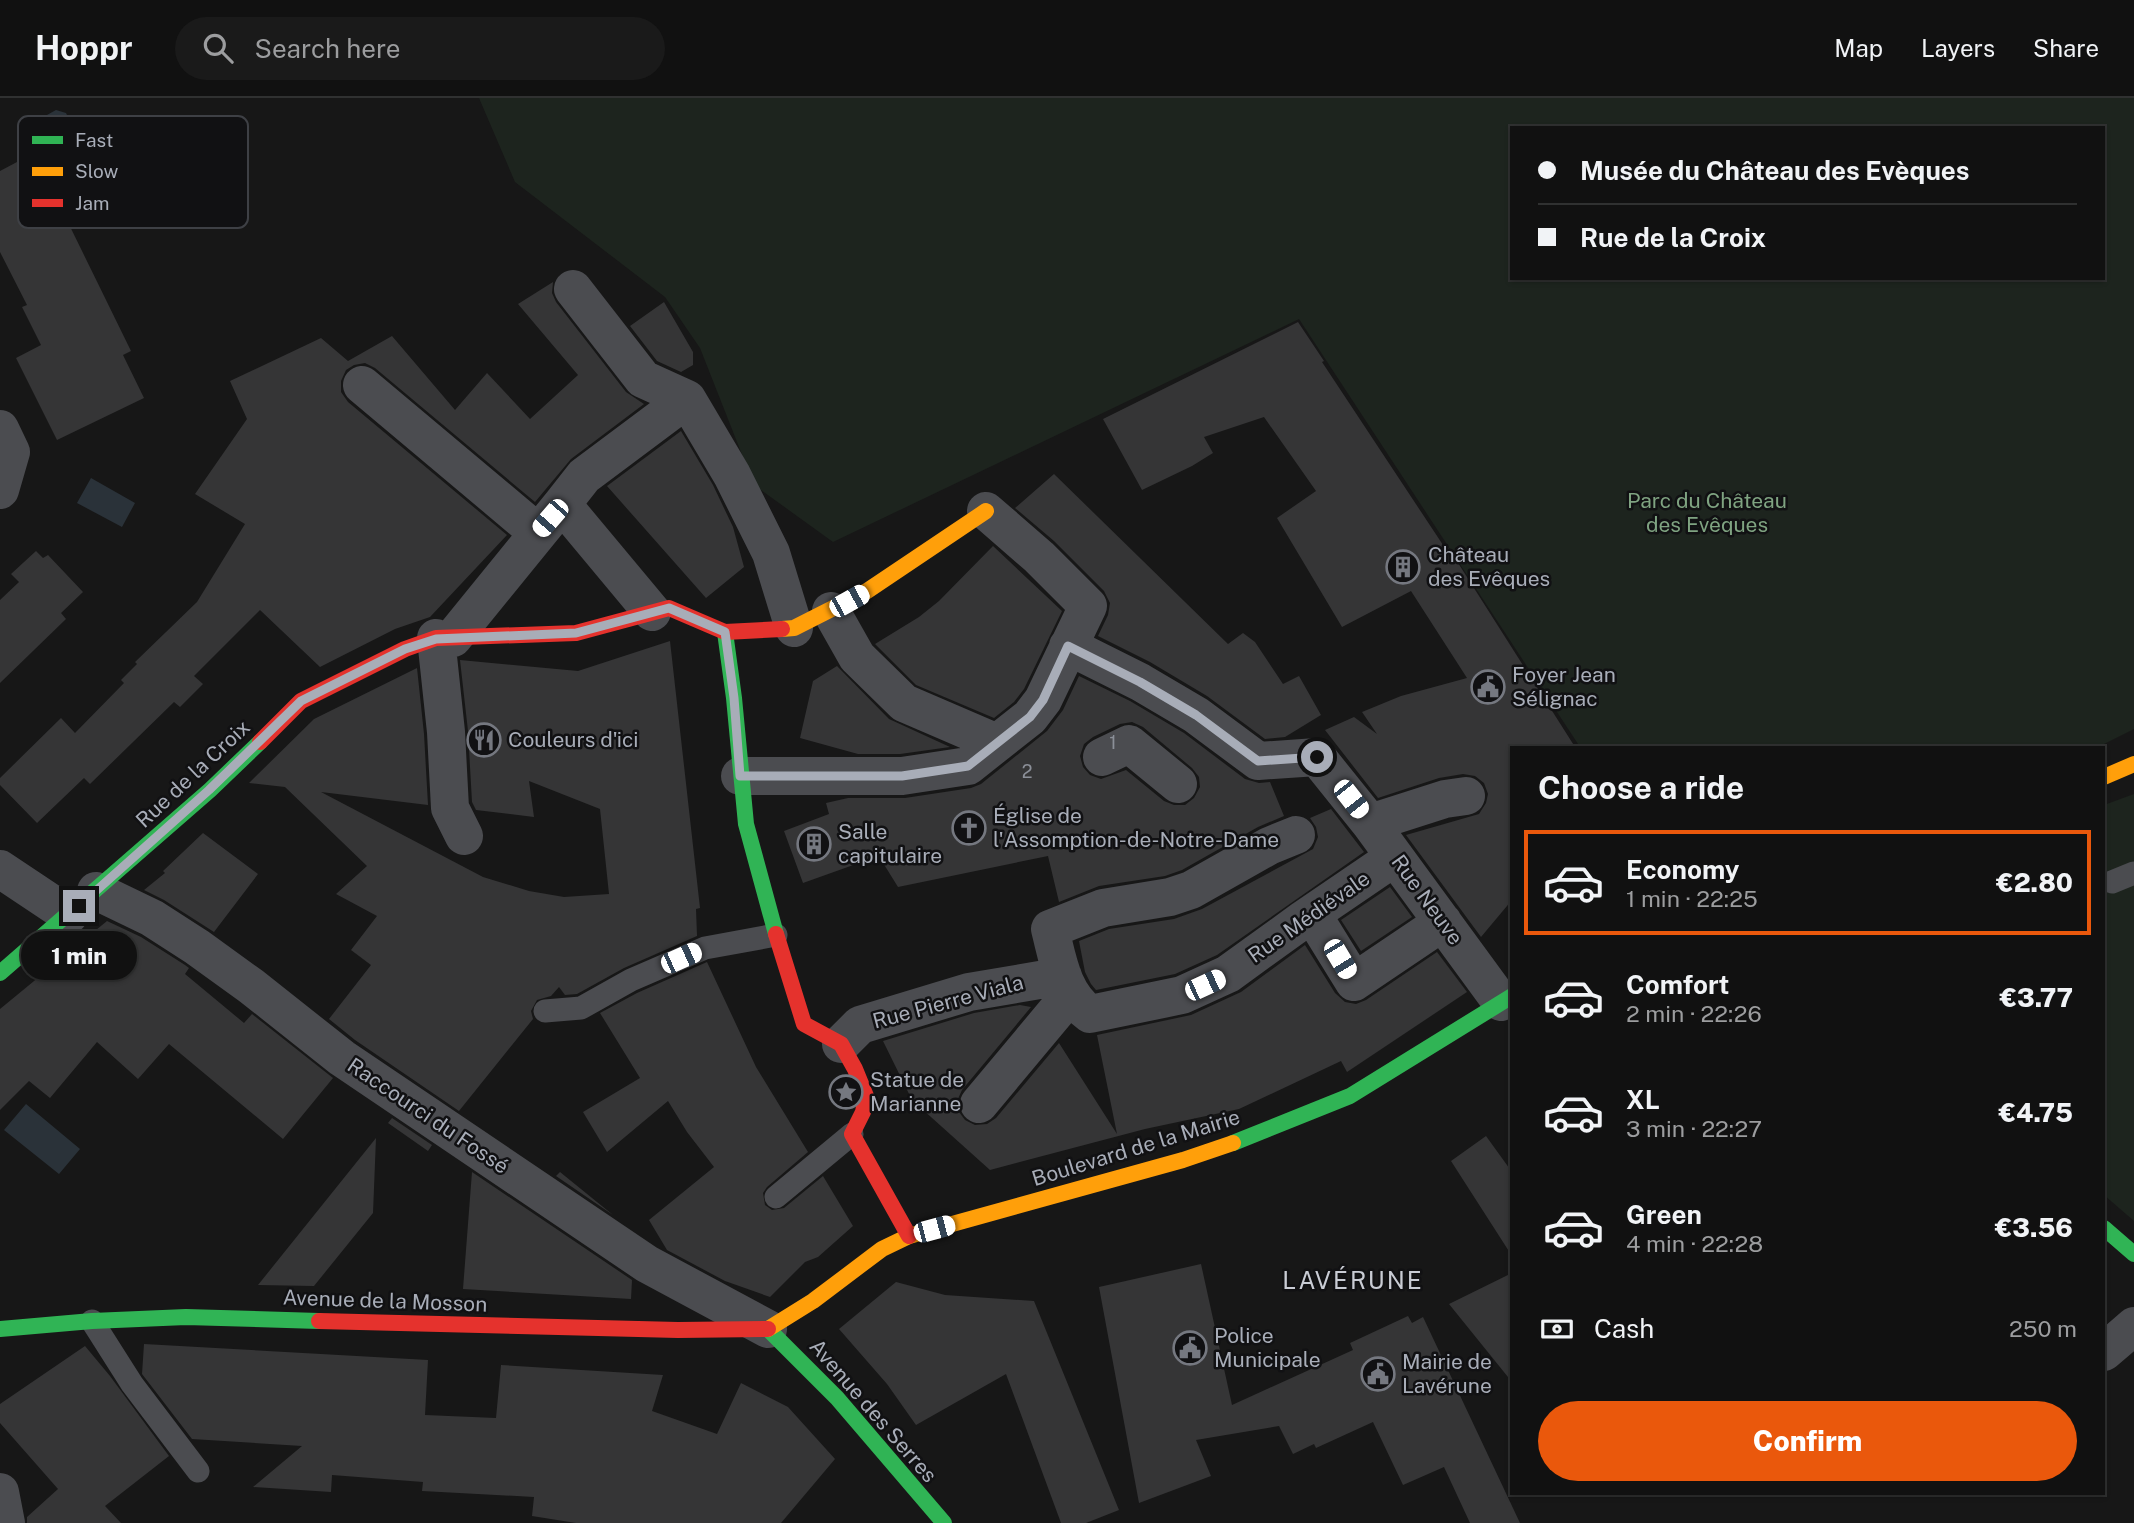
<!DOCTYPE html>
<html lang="en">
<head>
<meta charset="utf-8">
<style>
	:root { --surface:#111; --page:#1a1a1a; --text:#f1f3f6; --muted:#9c9d9f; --line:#303131; --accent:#ea580c }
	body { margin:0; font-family:"Public Sans",sans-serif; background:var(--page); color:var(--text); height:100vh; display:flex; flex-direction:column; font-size:26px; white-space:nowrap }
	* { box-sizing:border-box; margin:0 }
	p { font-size:23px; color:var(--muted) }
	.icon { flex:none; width:38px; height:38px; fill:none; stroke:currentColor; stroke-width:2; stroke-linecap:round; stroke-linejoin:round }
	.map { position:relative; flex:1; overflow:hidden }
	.side { position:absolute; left:1510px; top:648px; width:595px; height:749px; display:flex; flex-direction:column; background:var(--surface); border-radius:0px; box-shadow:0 2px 5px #0004,0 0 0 2px var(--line) }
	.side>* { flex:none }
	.guide { position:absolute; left:1510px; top:28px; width:595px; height:154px; border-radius:0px; box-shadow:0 2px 5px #0004,0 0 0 2px var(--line); display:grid; align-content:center; height:154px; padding:0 28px; background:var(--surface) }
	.end { position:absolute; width:32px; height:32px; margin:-16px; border:9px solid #a8adb8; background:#111; box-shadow:0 0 0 4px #111 }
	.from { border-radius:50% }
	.bubble { position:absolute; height:49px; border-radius:24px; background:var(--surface); box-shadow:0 2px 5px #0004,0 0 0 2px var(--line); font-size:23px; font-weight:800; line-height:49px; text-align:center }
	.car { position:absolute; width:21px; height:42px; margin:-21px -10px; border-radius:9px; box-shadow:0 0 5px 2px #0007; background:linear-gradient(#fff 24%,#345 0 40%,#fff 0 76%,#345 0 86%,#fff 0) }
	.guide b { display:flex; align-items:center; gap:24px; height:66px; font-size:26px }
	.guide b+b { border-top:2px solid var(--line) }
	.guide i { width:18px; height:18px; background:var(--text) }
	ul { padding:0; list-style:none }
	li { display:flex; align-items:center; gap:21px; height:105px; margin:0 14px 10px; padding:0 14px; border:4px solid transparent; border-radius:0px }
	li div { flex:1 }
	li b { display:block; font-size:26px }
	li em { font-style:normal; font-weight:800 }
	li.current { border-color:var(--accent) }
	li>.icon { width:63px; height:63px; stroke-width:1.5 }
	h2 { padding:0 28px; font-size:32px; line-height:84px }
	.pay { display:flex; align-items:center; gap:18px; height:77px; padding:0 28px; font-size:26px }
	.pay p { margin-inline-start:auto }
	.cta { display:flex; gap:14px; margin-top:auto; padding:14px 28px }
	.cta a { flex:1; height:80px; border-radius:42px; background:var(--accent); color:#fff; font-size:28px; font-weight:800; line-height:80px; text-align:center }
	header { display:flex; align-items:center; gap:42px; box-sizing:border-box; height:98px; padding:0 35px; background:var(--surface); border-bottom:2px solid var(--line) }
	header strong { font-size:33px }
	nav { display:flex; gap:38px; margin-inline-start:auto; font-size:24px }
	.search { width:490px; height:63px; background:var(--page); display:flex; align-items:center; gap:18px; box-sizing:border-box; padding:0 24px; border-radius:38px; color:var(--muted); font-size:26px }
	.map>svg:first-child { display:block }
	.green { fill:#1d241e; fill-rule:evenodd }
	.water { fill:#2a3239 }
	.building { fill:#353536; fill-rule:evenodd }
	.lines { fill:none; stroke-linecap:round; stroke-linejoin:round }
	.lane { stroke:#4b4c50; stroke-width:23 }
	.street { stroke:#4b4c50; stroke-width:38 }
	.fast { stroke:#30b455; stroke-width:16 }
	.slow { stroke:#ff9f0a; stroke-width:16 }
	.jam { stroke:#e5322d; stroke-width:16 }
	.route { stroke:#a8adb8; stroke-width:9 }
	.labels { text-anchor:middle; stroke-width:5; stroke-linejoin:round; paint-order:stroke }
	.number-label { font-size:18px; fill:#8b8f98 }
	.park-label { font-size:21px; fill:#7fa381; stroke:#111113 }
	.poi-label { font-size:21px; fill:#a8adb8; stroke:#111113; text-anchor:start }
	.street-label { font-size:21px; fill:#a8adb8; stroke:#111113 }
	.quarter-label { font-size:24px; letter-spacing:2px; fill:#c9ccd4; stroke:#111113 }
	.key { fill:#111113; stroke:#3e4045; stroke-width:2 }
	.key-label { font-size:19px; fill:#a8adb8 }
</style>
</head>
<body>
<header>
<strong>Hoppr</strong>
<div class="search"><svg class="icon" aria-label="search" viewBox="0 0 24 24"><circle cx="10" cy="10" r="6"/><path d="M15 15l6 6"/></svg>Search here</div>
<nav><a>Map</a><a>Layers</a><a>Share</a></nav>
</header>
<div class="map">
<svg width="2134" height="1425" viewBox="0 0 2134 1425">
	<rect width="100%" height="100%" fill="#171717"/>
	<!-- green -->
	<path class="green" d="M479 0H2134V631L2098 649H1580L1299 221 833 444 754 387 700 250 665 199 515 84ZM1512 30H2104V180H1512Z
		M2134 696V1123L2104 1097V707Z"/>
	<!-- water -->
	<path class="water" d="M56 12 66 15 80 44 56 56 50 46 37 50 27 28Z
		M91 380 135 405 122 429 77 405Z
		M26 1006 80 1051 59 1076 4 1032Z"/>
	<!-- building -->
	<path class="building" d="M34 55 131 253 123 257 144 300 57 342 16 260 41 247 22 209 27 207 0 154V73Z
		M553 184 552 195 556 204 626 294 644 306 571 361 535 404 375 270 365 265 354 267 346 272 341 283V294L348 304 507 437 430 519 395 531 320 569 260 512 194 578 203 586 180 609 174 604 90 686 84 680 37 725 0 687V680L61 620 75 635 124 585 121 582 137 566 135 564 197 504 245 426 195 396 247 321 230 283 321 240 348 263 392 238 455 312 487 275 530 321 578 277 518 206Z
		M664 204 693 254V267L681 274 657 263 630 228Z
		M1298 224 1324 263 1322 264 1443 447 1446 446 1575 649H1512V802L1481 839 1406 737 1479 716 1486 705 1488 696 1484 685 1475 678 1463 676 1439 680 1378 700 1325 632 1354 619 1377 636 1362 614 1401 598 1467 580 1411 493 1342 529 1277 420 1316 393 1264 319 1204 339 1213 355 1192 368 1142 392 1103 321Z
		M681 333 713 387 733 429 744 469 706 500 607 388Z
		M1054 376 1228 546 1243 535 1255 544 1283 586 1299 578 1321 617 1285 639 1265 641 1207 598 1150 564 1098 538 1108 517 1110 505 1104 493 1054 443 1015 410Z
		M993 448 1062 513 1024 591 1014 604 994 620 916 587 875 546 919 519 939 503Z
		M36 453 43 460 48 457 83 494 61 515 66 521 0 585V502L19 484 11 476Z
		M670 543 700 810 696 811 697 838 624 870 577 896 565 897 559 889 551 898 537 902 531 913 533 921 459 1013 355 942 329 921 371 867 351 852 377 818 336 796 367 768 285 689 249 685 314 621 417 570 424 636 428 707 321 694 483 779 529 793 564 799 609 796 600 711 529 683 534 719 476 712 472 704 468 633 460 562 578 573Z
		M837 568 889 621 950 649 900 656H858L800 640 813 583Z
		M1079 578 1130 603 1184 635 1245 681 1259 685 1270 684 1284 718 1258 729 1182 772 1165 778 1099 788 1059 804 1048 758 898 789 880 760 868 766 859 765 803 785 784 733 829 716 826 705 848 700H905L971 690 981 686 1047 633 1063 612ZM1132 624 1143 629 1192 670 1199 679 1200 689 1194 700 1185 707H1174L1164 703 1126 672 1101 681 1090 677 1083 669 1080 658 1084 646 1093 639 1120 626Z
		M1331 711 1364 754 1217 857 1175 876 1096 892 1091 886 1085 874 1079 843 1109 831 1174 821 1202 811 1313 751 1318 739 1316 729 1310 720Z
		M203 735 258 776 214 834 164 802 144 792 165 775 163 773Z
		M1390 789 1412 819 1361 853 1341 822Z
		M107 823 141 839 185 867 189 870 185 876 244 925 252 916 333 980 283 1041 169 946 138 981 97 944 50 1000 29 983 0 1012V911Z
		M1305 847 1335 895 1345 904 1356 906 1366 902 1437 854 1467 894 1347 974 1341 963 1239 1011 1145 1031 990 1072 912 1002 883 943 974 915 1020 907 1031 909 962 992 957 1003 959 1014 965 1022 975 1027 987 1026 996 1020 1059 945 1117 1036 1097 937 1191 917 1241 894Z
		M707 864 756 969 808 1054 767 1089 763 1095 765 1107 772 1112 784 1110 823 1078 853 1128 818 1159 805 1164 770 1199 725 1183 667 1152 649 1122 714 1069 687 1034 668 1003 607 1054 583 1014 640 980 600 915 637 895Z
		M392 1020 432 1047 428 1053 388 1025Z
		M1486 1038 1512 1074V1158L1451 1063Z
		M376 1040 373 1115 314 1188 258 1187Z
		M472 1074 632 1182 631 1201 463 1191Z
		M560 1074 613 1117 556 1078Z
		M1201 1166 1232 1307 1353 1252 1350 1245 1408 1218 1412 1225 1423 1219 1520 1425H1470L1444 1369 1403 1387 1373 1324 1316 1350 1314 1346 1293 1356 1279 1328 1196 1342 1211 1378 1139 1405 1099 1189Z
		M1512 1175V1284L1449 1206Z
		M896 1184 945 1197 1034 1203 1119 1412 1086 1425H1061L1006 1276 916 1327 887 1286 839 1231Z
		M144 1246 428 1262 425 1317 496 1320 501 1267 614 1274 663 1277 652 1313 717 1336 741 1285 788 1309 835 1361 781 1425H576L532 1418 534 1399 422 1393 423 1384 332 1377 331 1394 253 1389 302 1348 192 1341 142 1276Z
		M85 1248 110 1278 169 1358 105 1408 121 1425H27V1419L58 1391 0 1325V1306Z"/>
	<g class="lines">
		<!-- lane -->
		<path class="lane" d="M2112 784 2134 775
			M545 913 581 910 631 882 705 850 776 837
			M776 1099 852 1036
			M92 1223 132 1286 198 1373"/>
		<!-- street -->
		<path class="street" d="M573 191 643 281 687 301 732 377 771 455 794 530
			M362 287 537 434
			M0 331 11 354 0 392
			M562 406 584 378 687 301
			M831 513 857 559 904 605 997 645
			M436 540 446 634 450 710 464 738
			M453 540 562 406 652 514
			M1068 548 1140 584 1196 617 1258 663 1317 659 1370 725 1501 904
			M1102 659 1129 646 1178 686
			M740 678H902L968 668 1030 619 1043 602 1088 508 1039 459 986 413
			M1370 725 1445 701 1466 698
			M1296 737 1269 748 1191 792 1170 799 1103 810 1050 831C1058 862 1062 896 1090 916L1182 897 1228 876 1304 821 1395 759
			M0 771 69 817
			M96 793 152 820 197 849 251 888 342 960 647 1166 768 1231
			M1312 816 1354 884 1443 824
			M841 946 860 927 969 894 1063 878
			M979 1006 1070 897
			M2104 1254 2134 1228
			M0 1394 6 1425"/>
		<!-- fast -->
		<path class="fast" d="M725 534 734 600 746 726 776 836
			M0 875 210 692 260 644
			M1233 1045 1350 998 1512 898
			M2104 1130 2134 1156
			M0 1231 92 1223 186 1219 319 1223
			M768 1231 837 1300 944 1425"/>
		<!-- slow -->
		<path class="slow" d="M782 531 794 530 867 493 986 413
			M2104 679 2134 666
			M768 1231 813 1203 882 1151 909 1138 1183 1062 1233 1045"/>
		<!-- jam -->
		<path class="jam" d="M260 644 301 603 405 551 436 540 576 535 669 510 725 534 782 531
			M776 836 804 926 841 946 855 971 866 998 863 1014 852 1036 909 1138
			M319 1223 678 1232 768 1231"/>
	</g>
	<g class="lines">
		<!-- route -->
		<path class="route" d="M79 808 209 692 301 603 405 551 436 541 576 535 669 510 725 534 734 600 740 678H902L968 668 1030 619 1043 602 1068 548 1140 584 1196 617 1258 663 1317 659"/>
	</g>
	<!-- icons -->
	<defs>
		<symbol id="building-ring" viewBox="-11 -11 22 22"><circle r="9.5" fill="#111113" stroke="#757880" stroke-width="1.5"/><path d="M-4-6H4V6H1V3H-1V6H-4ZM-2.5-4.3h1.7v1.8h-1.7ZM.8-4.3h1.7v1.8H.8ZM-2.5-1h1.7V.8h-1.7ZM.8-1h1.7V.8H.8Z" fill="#757880"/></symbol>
		<symbol id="civic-ring" viewBox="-11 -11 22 22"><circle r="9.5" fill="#111113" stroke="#757880" stroke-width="1.5"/><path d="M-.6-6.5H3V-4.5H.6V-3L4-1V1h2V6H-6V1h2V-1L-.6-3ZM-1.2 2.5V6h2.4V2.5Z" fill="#757880"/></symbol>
		<symbol id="restaurant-ring" viewBox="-11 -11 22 22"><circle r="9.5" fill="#111113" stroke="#757880" stroke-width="1.5"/><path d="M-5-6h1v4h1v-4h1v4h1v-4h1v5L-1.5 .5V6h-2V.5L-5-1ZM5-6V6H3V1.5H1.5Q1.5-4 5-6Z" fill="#757880"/></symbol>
		<symbol id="church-ring" viewBox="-11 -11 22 22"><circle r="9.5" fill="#111113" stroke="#757880" stroke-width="1.5"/><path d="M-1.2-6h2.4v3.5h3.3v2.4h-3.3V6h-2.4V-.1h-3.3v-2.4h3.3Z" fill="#757880"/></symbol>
		<symbol id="sight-ring" viewBox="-11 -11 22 22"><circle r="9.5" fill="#111113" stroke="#757880" stroke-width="1.5"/><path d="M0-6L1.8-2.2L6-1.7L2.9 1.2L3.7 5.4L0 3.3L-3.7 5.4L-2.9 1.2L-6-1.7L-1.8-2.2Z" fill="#757880"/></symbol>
	</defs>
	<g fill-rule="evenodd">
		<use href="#building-ring" x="1384" y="450" width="38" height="38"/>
		<use href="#civic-ring" x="1469" y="570" width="38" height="38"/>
		<use href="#restaurant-ring" x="465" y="623" width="38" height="38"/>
		<use href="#church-ring" x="950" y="711" width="38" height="38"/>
		<use href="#building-ring" x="795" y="727" width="38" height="38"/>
		<use href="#sight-ring" x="827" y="975" width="38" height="38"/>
		<use href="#civic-ring" x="1171" y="1231" width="38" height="38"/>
		<use href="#civic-ring" x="1359" y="1257" width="38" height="38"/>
	</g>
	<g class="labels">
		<!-- number labels -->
		<g class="number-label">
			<text x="1113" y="651">1</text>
			<text x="1027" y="680">2</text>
		</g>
		<!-- park labels -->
		<g class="park-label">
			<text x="1707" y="410">Parc du Château<tspan x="1707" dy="24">des Evêques</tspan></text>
		</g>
		<!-- poi labels -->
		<g class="poi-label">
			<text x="1428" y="464">Château<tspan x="1428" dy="24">des Evêques</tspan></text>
			<text x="1512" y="584">Foyer Jean<tspan x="1512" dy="24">Sélignac</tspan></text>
			<text x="508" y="649">Couleurs d'ici</text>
			<text x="993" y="725">Église de<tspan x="993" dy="24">l'Assomption-de-Notre-Dame</tspan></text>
			<text x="838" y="741">Salle<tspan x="838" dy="24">capitulaire</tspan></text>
			<text x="870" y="989">Statue de<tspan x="870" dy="24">Marianne</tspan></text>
			<text x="1214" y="1245">Police<tspan x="1214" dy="24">Municipale</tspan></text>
			<text x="1402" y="1271">Mairie de<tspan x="1402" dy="24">Lavérune</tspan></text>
		</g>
		<!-- street labels -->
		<g class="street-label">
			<text transform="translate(193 676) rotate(-43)" y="7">Rue de la Croix</text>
			<text transform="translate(1427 802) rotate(54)" y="7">Rue Neuve</text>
			<text transform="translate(1309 819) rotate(-35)" y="7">Rue Médiévale</text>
			<text transform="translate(948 904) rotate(-15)" y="7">Rue Pierre Viala</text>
			<text transform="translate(428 1018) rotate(34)" y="7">Raccourci du Fossé</text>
			<text transform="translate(1136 1050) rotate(-17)" y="7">Boulevard de la Mairie</text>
			<text transform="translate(385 1203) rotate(2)" y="7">Avenue de la Mosson</text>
			<text transform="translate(873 1313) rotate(49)" y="7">Avenue des Serres</text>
		</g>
		<!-- quarter labels -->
		<g class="quarter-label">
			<text x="1353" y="1191">LAVÉRUNE</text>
		</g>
	</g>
	<!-- legend -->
	<rect x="18" y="18" width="230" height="112" rx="10" class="key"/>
	<rect x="32" y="38" width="31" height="8" fill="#30b455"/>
	<rect x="32" y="69" width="31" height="9" fill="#ff9f0a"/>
	<rect x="32" y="101" width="31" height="8" fill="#e5322d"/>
	<g class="key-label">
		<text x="75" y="49">Fast</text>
		<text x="75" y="80">Slow</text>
		<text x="75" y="112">Jam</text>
	</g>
</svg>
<i class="end from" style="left:1317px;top:659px"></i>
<i class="end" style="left:79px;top:808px"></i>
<div class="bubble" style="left:21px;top:833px;width:116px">1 min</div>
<i class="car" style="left:550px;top:420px;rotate:221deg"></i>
<i class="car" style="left:849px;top:503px;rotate:61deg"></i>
<i class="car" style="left:1351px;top:701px;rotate:142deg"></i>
<i class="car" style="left:681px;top:860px;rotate:66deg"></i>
<i class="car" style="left:1340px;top:861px;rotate:149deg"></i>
<i class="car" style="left:1205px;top:887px;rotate:65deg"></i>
<i class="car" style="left:934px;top:1131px;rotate:75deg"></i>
<div class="guide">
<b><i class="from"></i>Musée du Château des Evèques</b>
<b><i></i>Rue de la Croix</b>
</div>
<section class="side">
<h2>Choose a ride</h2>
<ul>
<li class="current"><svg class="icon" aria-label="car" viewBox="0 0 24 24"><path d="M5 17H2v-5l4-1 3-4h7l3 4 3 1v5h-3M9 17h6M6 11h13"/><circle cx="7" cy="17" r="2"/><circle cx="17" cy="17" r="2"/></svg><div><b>Economy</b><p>1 min · 22:25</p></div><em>€2.80</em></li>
<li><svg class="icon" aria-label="car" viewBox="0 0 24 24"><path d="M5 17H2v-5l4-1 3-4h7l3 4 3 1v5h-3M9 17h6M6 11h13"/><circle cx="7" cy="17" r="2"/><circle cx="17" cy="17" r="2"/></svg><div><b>Comfort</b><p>2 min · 22:26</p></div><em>€3.77</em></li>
<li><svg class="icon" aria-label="car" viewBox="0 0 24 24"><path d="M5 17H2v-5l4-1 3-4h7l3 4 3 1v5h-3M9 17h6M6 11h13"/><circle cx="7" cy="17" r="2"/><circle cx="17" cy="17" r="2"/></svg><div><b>XL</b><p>3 min · 22:27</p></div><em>€4.75</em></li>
<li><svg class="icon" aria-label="car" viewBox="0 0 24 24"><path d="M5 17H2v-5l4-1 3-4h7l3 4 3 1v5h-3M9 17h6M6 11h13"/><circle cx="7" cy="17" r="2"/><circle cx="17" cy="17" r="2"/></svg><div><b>Green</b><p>4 min · 22:28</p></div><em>€3.56</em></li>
</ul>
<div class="pay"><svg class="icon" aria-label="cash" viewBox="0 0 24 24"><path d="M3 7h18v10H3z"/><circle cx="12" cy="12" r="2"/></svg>Cash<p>250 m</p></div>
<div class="cta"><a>Confirm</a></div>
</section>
</div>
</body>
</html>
